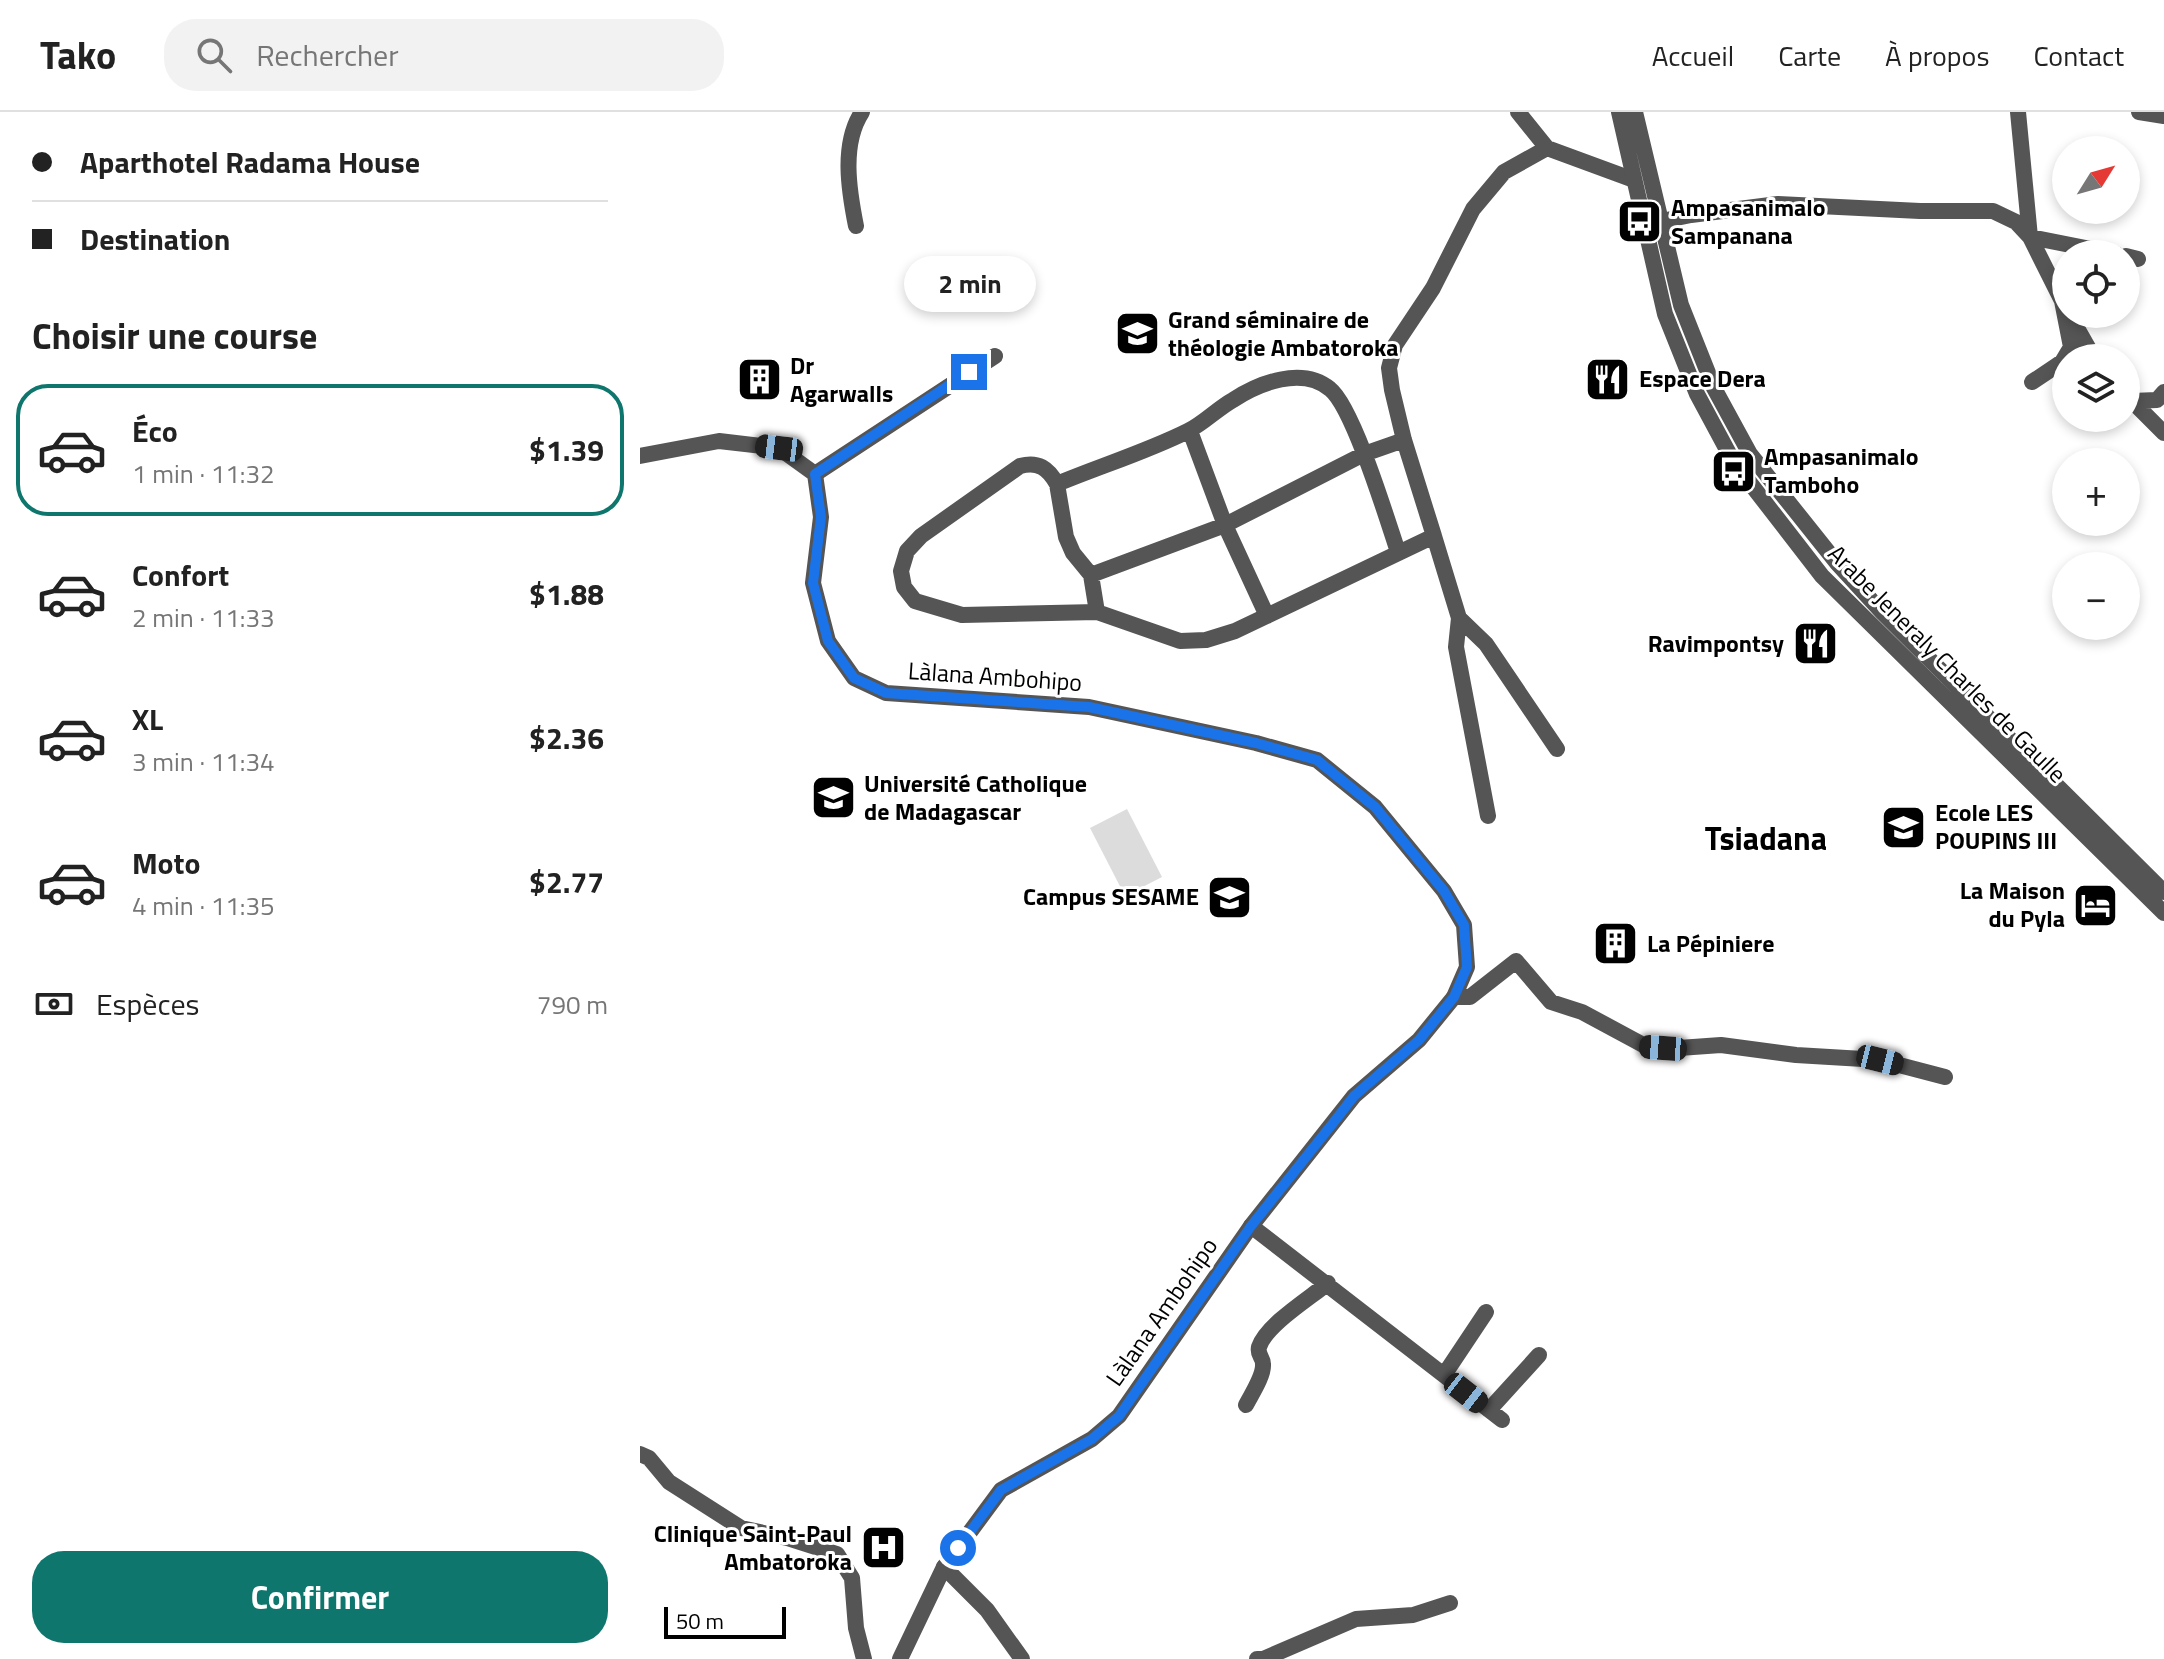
<!DOCTYPE html>
<html lang="fr">
<head>
<meta charset="utf-8">
<style>
	:root { --surface:#fff; --page:#f2f2f2; --text:#222; --muted:#767676; --line:#e0e0e0; --accent:#0f766e }
	body { margin:0; font-family:"Titillium Web",sans-serif; background:var(--page); color:var(--text); height:100vh; display:flex; flex-direction:column; font-size:30px; white-space:nowrap }
	* { box-sizing:border-box; margin:0 }
	p { font-size:26px; color:var(--muted) }
	.icon { flex:none; width:44px; height:44px; fill:none; stroke:currentColor; stroke-width:2; stroke-linecap:round; stroke-linejoin:round }
	.map { position:relative; flex:1; overflow:hidden }
	.sheet { display:flex; flex-direction:column; background:var(--surface); width:640px }
	.sheet>* { flex:none }
	.banner { display:grid; align-content:center; height:176px; padding:0 32px; background:var(--surface) }
	.needle { width:52px; rotate:53deg }
	.buttons { position:absolute; left:1412px; top:24px; display:grid; gap:16px }
	.buttons a { display:grid; place-items:center; width:88px; height:88px; border-radius:50%; background:var(--surface); box-shadow:0 4px 12px #0003; font-size:40px }
	.scale { position:absolute; left:24px; bottom:20px; width:122px; box-sizing:border-box; padding-left:8px; border:4px solid #000; border-top:0; font-size:22px; line-height:28px; white-space:nowrap; color:#000; -webkit-text-stroke:6px #fff; paint-order:stroke }
	.end { position:absolute; width:36px; height:36px; margin:-18px; border:10px solid #1a73e8; background:#fff; box-shadow:0 0 0 4px #fff }
	.from { border-radius:50% }
	.bubble { position:absolute; height:56px; border-radius:28px; background:var(--surface); box-shadow:0 4px 12px #0003; font-size:26px; font-weight:700; line-height:56px; text-align:center }
	.car { position:absolute; width:24px; height:48px; margin:-24px -12px; border-radius:10px; box-shadow:0 0 6px 2px #0007; background:linear-gradient(#222 24%,#8ab4d8 0 40%,#222 0 76%,#8ab4d8 0 86%,#222 0) }
	.banner b { display:flex; align-items:center; gap:28px; height:76px; font-size:30px }
	.banner b+b { border-top:2px solid var(--line) }
	.banner i { width:20px; height:20px; background:var(--text) }
	ul { padding:0; list-style:none }
	li { display:flex; align-items:center; gap:24px; height:132px; margin:0 16px 12px; padding:0 16px; border:4px solid transparent; border-radius:32px }
	li div { flex:1 }
	li b { display:block; font-size:30px }
	li em { font-style:normal; font-weight:700 }
	li.on { border-color:var(--accent) }
	li>.icon { width:72px; height:72px; stroke-width:1.5 }
	h2 { padding:0 32px; font-size:36px; line-height:96px }
	.pay { display:flex; align-items:center; gap:20px; height:88px; padding:0 32px; font-size:30px }
	.pay p { margin-inline-start:auto }
	.primary-button { display:flex; gap:16px; margin-top:auto; padding:16px 32px }
	.primary-button a { flex:1; height:92px; border-radius:32px; background:var(--accent); color:#fff; font-size:32px; font-weight:700; line-height:92px; text-align:center }
	header { display:flex; align-items:center; gap:48px; box-sizing:border-box; height:112px; padding:0 40px; background:var(--surface); border-bottom:2px solid var(--line) }
	header strong { font-size:38px }
	nav { display:flex; gap:44px; margin-inline-start:auto; font-size:28px }
	.search { width:560px; height:72px; background:var(--page); display:flex; align-items:center; gap:20px; box-sizing:border-box; padding:0 28px; border-radius:32px; color:var(--muted); font-size:30px }
	main { display:flex; flex:1; min-height:0 }
	.map>svg:first-child { display:block }
	.green { fill:#dcdcdc }
	.lines { fill:none; stroke-linecap:round; stroke-linejoin:round }
	.minor { stroke:#555; stroke-width:16 }
	.tertiary { stroke:#555; stroke-width:16 }
	.route { stroke:#1a73e8; stroke-width:10 }
	.labels { text-anchor:middle; stroke-width:6; stroke-linejoin:round; paint-order:stroke }
	.poi-label { font-size:24px; font-weight:bold; fill:#000; stroke:#fff; text-anchor:start }
	.street-label { font-size:24px; fill:#000; stroke:#fff }
	.district-label { font-size:32px; font-weight:bold; fill:#000; stroke:#fff }
</style>
</head>
<body>
<header>
<strong>Tako</strong>
<div class="search"><svg class="icon" aria-label="search" viewBox="0 0 24 24"><circle cx="10" cy="10" r="6"/><path d="M15 15l6 6"/></svg>Rechercher</div>
<nav><a>Accueil</a><a>Carte</a><a>À propos</a><a>Contact</a></nav>
</header>
<main>
<section class="sheet">
<div class="banner">
<b><i class="from"></i>Aparthotel Radama House</b>
<b><i></i>Destination</b>
</div>
<h2>Choisir une course</h2>
<ul>
<li class="on"><svg class="icon" aria-label="car" viewBox="0 0 24 24"><path d="M5 17H2v-5l4-1 3-4h7l3 4 3 1v5h-3M9 17h6M6 11h13"/><circle cx="7" cy="17" r="2"/><circle cx="17" cy="17" r="2"/></svg><div><b>Éco</b><p>1 min · 11:32</p></div><em>$1.39</em></li>
<li><svg class="icon" aria-label="car" viewBox="0 0 24 24"><path d="M5 17H2v-5l4-1 3-4h7l3 4 3 1v5h-3M9 17h6M6 11h13"/><circle cx="7" cy="17" r="2"/><circle cx="17" cy="17" r="2"/></svg><div><b>Confort</b><p>2 min · 11:33</p></div><em>$1.88</em></li>
<li><svg class="icon" aria-label="car" viewBox="0 0 24 24"><path d="M5 17H2v-5l4-1 3-4h7l3 4 3 1v5h-3M9 17h6M6 11h13"/><circle cx="7" cy="17" r="2"/><circle cx="17" cy="17" r="2"/></svg><div><b>XL</b><p>3 min · 11:34</p></div><em>$2.36</em></li>
<li><svg class="icon" aria-label="car" viewBox="0 0 24 24"><path d="M5 17H2v-5l4-1 3-4h7l3 4 3 1v5h-3M9 17h6M6 11h13"/><circle cx="7" cy="17" r="2"/><circle cx="17" cy="17" r="2"/></svg><div><b>Moto</b><p>4 min · 11:35</p></div><em>$2.77</em></li>
</ul>
<div class="pay"><svg class="icon" aria-label="cash" viewBox="0 0 24 24"><path d="M3 7h18v10H3z"/><circle cx="12" cy="12" r="2"/></svg>Espèces<p>790 m</p></div>
<div class="primary-button"><a>Confirmer</a></div>
</section>
<div class="map">
<svg width="1524" height="1547" viewBox="0 0 1524 1547">
	<rect width="100%" height="100%" fill="#fff"/>
	<!-- green -->
	<path class="green" d="M487 697 522 765 485 784 450 716Z"/>
	<g class="lines">
		<!-- minor -->
		<path class="minor" d="M878 0 907 36 994 68
			M1378 0 1390 125 1476 142
			M1499 0 1524 4
			M1007 112 1051 103 1138 92 1280 99H1353L1376 110 1390 125 1426 197
			M216 114C209 79 201 32 222 0
			M1486 144 1498 147
			M1429 202 1454 246
			M1392 270 1422 250 1431 235 1422 189
			M1487 285 1492 289 1517 288 1524 280
			M1492 289 1524 321
			M550 319 585 413 627 504
			M764 328 724 342 585 413 451 463 457 500 540 529 566 528 595 519 794 424 764 328 752 278 749 256 755 233 793 176 833 97 864 60 907 36
			M175 362 355 244
			M417 372 426 425 433 441 451 463
			M794 424 819 506 846 532 917 637
			M457 500 322 503 275 489 264 475 261 459 267 439 281 424 380 354C398 349 408 356 417 372 460 354 506 340 548 319 564 311 577 297 593 288 619 271 662 254 690 277 713 295 747 407 758 440
			M819 506 816 535 848 704
			M814 885H830L876 849 911 890 942 900 1007 935 1039 936 1081 933 1156 943 1240 948 1305 965
			M611 1114 862 1308
			M804 1263 846 1200
			M606 1293C611 1283 624 1264 623 1252 623 1245 617 1243 619 1235 626 1213 670 1186 688 1171
			M849 1298 899 1243
			M0 1342 9 1346 29 1370 101 1416 147 1426 197 1442 212 1466 216 1516 224 1547
			M304 1455 347 1498 382 1547
			M617 1547H623L716 1507 773 1503 810 1491"/>
		<!-- tertiary -->
		<path class="tertiary" d="M979 0 1025 202 1057 282 1093 349 1182 464 1524 801
			M995 0 1041 193 1074 276 1110 342 1197 451 1242 500 1524 780
			M0 344 79 329 139 336 175 362 181 405 173 471 188 529 214 566 246 581 449 595 616 631 677 648 735 695 804 779 824 813 827 855 814 885 779 928 714 984 611 1114 479 1304 452 1327 361 1378 304 1455 260 1547"/>
	</g>
	<g class="lines">
		<!-- route -->
		<path class="route" d="M318 1436 361 1378 452 1327 479 1304 611 1114 697 1006 714 984 779 928 814 885 827 855 824 813 804 779 735 695 677 648 616 631 449 595 246 581 214 566 188 529 173 471 181 405 175 362 329 260"/>
	</g>
	<!-- icons -->
	<defs>
		<symbol id="bus-square" viewBox="-11 -11 22 22"><rect x="-9" y="-9" width="18" height="18" rx="4" fill="#000" stroke="#fff"/><path d="M-5-6H5V4H4V6H2V4H-2V6H-4V4H-5ZM-3.5-4V0h7V-4ZM-3.5 1.2v1.5H-2V1.2ZM2 1.2v1.5H3.5V1.2Z" fill="#fff"/></symbol>
		<symbol id="school-square" viewBox="-11 -11 22 22"><rect x="-9" y="-9" width="18" height="18" rx="4" fill="#000" stroke="#fff"/><path d="M0-5L7-2L0 1L-7-2ZM-4 1L0 2.5L4 1V4Q0 6-4 4Z" fill="#fff"/></symbol>
		<symbol id="restaurant-square" viewBox="-11 -11 22 22"><rect x="-9" y="-9" width="18" height="18" rx="4" fill="#000" stroke="#fff"/><path d="M-5-6h1v4h1v-4h1v4h1v-4h1v5L-1.5 .5V6h-2V.5L-5-1ZM5-6V6H3V1.5H1.5Q1.5-4 5-6Z" fill="#fff"/></symbol>
		<symbol id="building-square" viewBox="-11 -11 22 22"><rect x="-9" y="-9" width="18" height="18" rx="4" fill="#000" stroke="#fff"/><path d="M-4-6H4V6H1V3H-1V6H-4ZM-2.5-4.3h1.7v1.8h-1.7ZM.8-4.3h1.7v1.8H.8ZM-2.5-1h1.7V.8h-1.7ZM.8-1h1.7V.8H.8Z" fill="#fff"/></symbol>
		<symbol id="university-square" viewBox="-11 -11 22 22"><rect x="-9" y="-9" width="18" height="18" rx="4" fill="#000" stroke="#fff"/><path d="M0-5L7-2L0 1L-7-2ZM-4 1L0 2.5L4 1V4Q0 6-4 4Z" fill="#fff"/></symbol>
		<symbol id="hotel-square" viewBox="-11 -11 22 22"><rect x="-9" y="-9" width="18" height="18" rx="4" fill="#000" stroke="#fff"/><path d="M-6-4.5h1.5V1H6V5H4.5V3h-9V5H-6ZM-4 0a1.8 1.8 0 1 1 3.6 0ZM.5 0V-2.5h3Q6-2.5 6 0Z" fill="#fff"/></symbol>
		<symbol id="hospital-square" viewBox="-11 -11 22 22"><rect x="-9" y="-9" width="18" height="18" rx="4" fill="#000" stroke="#fff"/><path d="M-5-5h3v3.5h4V-5h3V5h-3V1.5h-4V5h-3Z" fill="#fff"/></symbol>
	</defs>
	<g fill-rule="evenodd">
		<use href="#bus-square" x="974" y="84" width="51" height="51"/>
		<use href="#school-square" x="472" y="196" width="51" height="51"/>
		<use href="#restaurant-square" x="942" y="242" width="51" height="51"/>
		<use href="#building-square" x="94" y="242" width="51" height="51"/>
		<use href="#bus-square" x="1068" y="334" width="51" height="51"/>
		<use href="#restaurant-square" x="1150" y="506" width="51" height="51"/>
		<use href="#university-square" x="168" y="660" width="51" height="51"/>
		<use href="#school-square" x="1238" y="690" width="51" height="51"/>
		<use href="#university-square" x="564" y="760" width="51" height="51"/>
		<use href="#hotel-square" x="1430" y="768" width="51" height="51"/>
		<use href="#building-square" x="950" y="806" width="51" height="51"/>
		<use href="#hospital-square" x="218" y="1410" width="51" height="51"/>
	</g>
	<g class="labels">
		<!-- poi labels -->
		<g class="poi-label">
			<text x="1031" y="104">Ampasanimalo<tspan x="1031" dy="28">Sampanana</tspan></text>
			<text x="528" y="216">Grand séminaire de<tspan x="528" dy="28">théologie Ambatoroka</tspan></text>
			<text x="150" y="262">Dr<tspan x="150" dy="28">Agarwalls</tspan></text>
			<text x="999" y="275">Espace Dera</text>
			<text x="1124" y="353">Ampasanimalo<tspan x="1124" dy="28">Tamboho</tspan></text>
			<text x="1144" y="540" text-anchor="end">Ravimpontsy</text>
			<text x="224" y="680">Université Catholique<tspan x="224" dy="28">de Madagascar</tspan></text>
			<text x="1295" y="709">Ecole LES<tspan x="1295" dy="28">POUPINS III</tspan></text>
			<text x="1425" y="787" text-anchor="end">La Maison<tspan x="1425" dy="28">du Pyla</tspan></text>
			<text x="559" y="793" text-anchor="end">Campus SESAME</text>
			<text x="1007" y="840">La Pépiniere</text>
			<text x="212" y="1430" text-anchor="end">Clinique Saint-Paul<tspan x="212" dy="28">Ambatoroka</tspan></text>
		</g>
		<!-- street labels -->
		<g class="street-label">
			<text transform="translate(1307 552) rotate(45)" y="8">Arabe Jeneraly Charles de Gaulle</text>
			<text transform="translate(355 565) rotate(4)" y="8">Làlana Ambohipo</text>
			<text transform="translate(522 1200) rotate(-55)" y="8">Làlana Ambohipo</text>
		</g>
		<!-- district labels -->
		<g class="district-label">
			<text x="1126" y="738">Tsiadana</text>
		</g>
	</g>
</svg>
<div class="buttons">
<a><svg class="needle" viewBox="-14 -14 28 28"><path d="M0-13l5 13h-10z" fill="#e53935"/><path d="M0 13l5-13h-10z" fill="#767676"/></svg></a>
<a><svg class="icon" aria-label="locate" viewBox="0 0 24 24"><circle cx="12" cy="12" r="6"/><path d="M12 2v4M12 18v4M2 12h4M18 12h4"/></svg></a>
<a><svg class="icon" aria-label="layers" viewBox="0 0 24 24"><path d="M12 4l9 5-9 5-9-5zM3 14l9 5 9-5"/></svg></a>
<a>+</a>
<a>−</a>
</div>
<div class="scale">50 m</div>
<i class="end from" style="left:318px;top:1436px"></i>
<i class="end" style="left:329px;top:260px"></i>
<div class="bubble" style="left:264px;top:144px;width:132px">2 min</div>
<i class="car" style="left:139px;top:336px;rotate:277deg"></i>
<i class="car" style="left:1023px;top:936px;rotate:274deg"></i>
<i class="car" style="left:1240px;top:948px;rotate:104deg"></i>
<i class="car" style="left:826px;top:1281px;rotate:128deg"></i>
</div>
</main>
</body>
</html>
